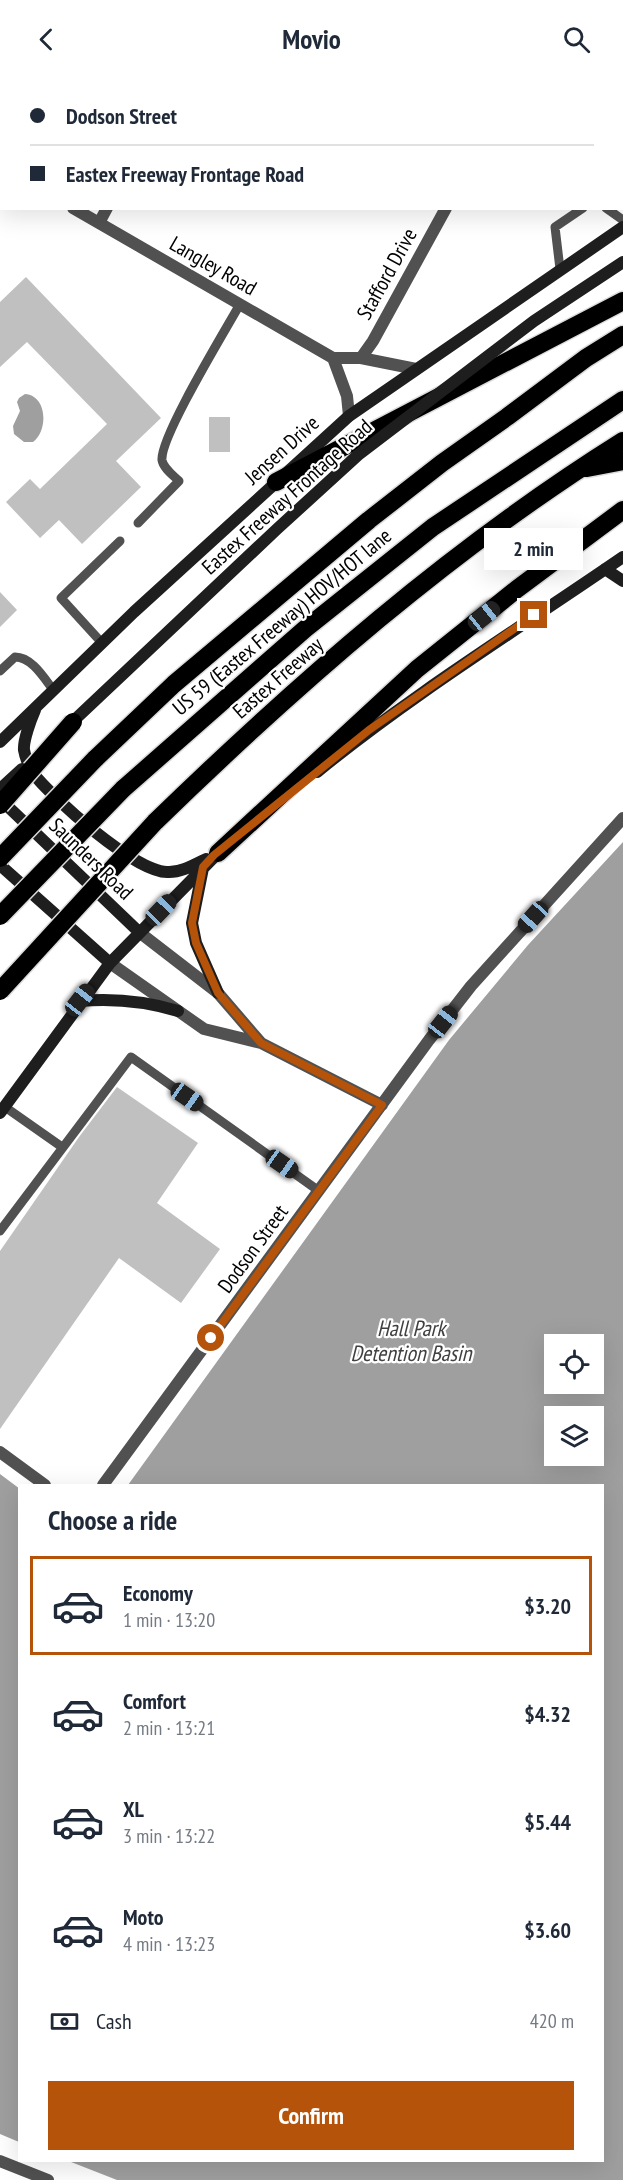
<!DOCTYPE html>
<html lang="en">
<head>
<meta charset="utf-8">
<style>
	:root { --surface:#fff; --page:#f2f2f3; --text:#1f2937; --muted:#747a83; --line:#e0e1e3; --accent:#b45309 }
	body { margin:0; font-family:"PT Sans Narrow",sans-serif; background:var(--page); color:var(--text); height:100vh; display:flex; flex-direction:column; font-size:22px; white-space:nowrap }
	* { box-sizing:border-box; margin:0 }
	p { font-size:20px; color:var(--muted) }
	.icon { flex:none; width:33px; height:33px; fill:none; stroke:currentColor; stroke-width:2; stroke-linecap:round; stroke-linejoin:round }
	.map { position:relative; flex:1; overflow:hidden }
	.panel { position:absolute; left:18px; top:1406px; width:586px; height:678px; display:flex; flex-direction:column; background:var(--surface); border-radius:0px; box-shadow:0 6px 24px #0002 }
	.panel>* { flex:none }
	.top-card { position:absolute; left:0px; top:0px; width:624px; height:132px; box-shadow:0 6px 24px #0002; display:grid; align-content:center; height:132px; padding:0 30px; background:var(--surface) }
	.buttons { position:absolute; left:544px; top:1256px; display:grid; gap:12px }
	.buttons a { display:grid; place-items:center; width:60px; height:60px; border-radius:0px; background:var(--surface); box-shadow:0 6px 24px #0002; font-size:30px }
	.end { position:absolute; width:27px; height:27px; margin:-14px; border:8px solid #b45309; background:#fff; box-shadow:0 0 0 3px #fff }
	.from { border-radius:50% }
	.bubble { position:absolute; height:42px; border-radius:0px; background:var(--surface); box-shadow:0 6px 24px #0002; font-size:20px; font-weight:700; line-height:42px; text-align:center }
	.car { position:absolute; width:18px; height:36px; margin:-18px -9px; border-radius:8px; box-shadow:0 0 4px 2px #0007; background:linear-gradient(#222 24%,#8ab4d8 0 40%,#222 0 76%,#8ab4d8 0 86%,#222 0) }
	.top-card b { display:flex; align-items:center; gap:21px; height:57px; font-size:22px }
	.top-card b+b { border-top:2px solid var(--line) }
	.top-card i { width:15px; height:15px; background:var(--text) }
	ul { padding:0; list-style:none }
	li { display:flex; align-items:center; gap:18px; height:99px; margin:0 12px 9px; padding:0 18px; border:3px solid transparent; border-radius:0px }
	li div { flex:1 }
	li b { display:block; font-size:22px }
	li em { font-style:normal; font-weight:700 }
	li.active { border-color:var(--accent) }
	li>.icon { width:54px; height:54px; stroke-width:1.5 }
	h2 { padding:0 30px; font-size:27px; line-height:72px }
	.pay { display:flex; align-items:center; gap:15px; height:66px; padding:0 30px; font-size:22px }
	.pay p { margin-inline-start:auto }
	.action { display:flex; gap:12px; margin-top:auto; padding:12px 30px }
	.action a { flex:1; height:69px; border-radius:0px; background:var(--accent); color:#fff; font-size:24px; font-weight:700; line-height:69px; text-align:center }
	header { display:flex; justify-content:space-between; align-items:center; height:78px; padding:0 30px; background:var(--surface); font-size:27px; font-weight:700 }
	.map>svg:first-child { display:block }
	.water { fill:#9f9f9f; fill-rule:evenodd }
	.building { fill:#c0c0c0 }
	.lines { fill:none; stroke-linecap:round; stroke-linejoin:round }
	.highway-casing { stroke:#dbdbdb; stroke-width:21 }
	.lane { stroke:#515151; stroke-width:9 }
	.street { stroke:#515151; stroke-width:12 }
	.secondary { stroke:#1e1e1e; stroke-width:12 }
	.highway { stroke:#000; stroke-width:18 }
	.highway-bridge-casing { stroke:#dbdbdb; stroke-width:21; stroke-linecap:butt }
	.secondary-bridge { stroke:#1e1e1e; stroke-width:12 }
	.highway-bridge { stroke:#000; stroke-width:18 }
	.route { stroke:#b45309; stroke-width:8 }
	.labels { text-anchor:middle; stroke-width:4.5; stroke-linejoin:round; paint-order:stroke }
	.street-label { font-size:21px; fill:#000; stroke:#fff }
	.water-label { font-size:22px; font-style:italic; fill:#404040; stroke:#fff }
</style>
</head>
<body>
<header><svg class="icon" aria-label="back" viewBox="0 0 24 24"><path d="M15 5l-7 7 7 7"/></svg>Movio<svg class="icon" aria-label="search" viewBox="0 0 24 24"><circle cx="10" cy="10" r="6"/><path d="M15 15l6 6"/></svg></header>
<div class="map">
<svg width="623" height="2102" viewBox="0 0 623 2102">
	<rect width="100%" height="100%" fill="#fff"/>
	<!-- water -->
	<path class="water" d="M25 316C48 318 48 353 33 364H24L14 356 13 348 20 333 17 324 19 320Z
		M623 764V2102H117L66 2082H603V1407H128L449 962 528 867ZM555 1266H594V1305H555ZM555 1338H594V1377H555Z
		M0 1396 20 1411 19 2064 0 2056Z"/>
	<!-- building -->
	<path class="building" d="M26 199 161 340 116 383 141 409 82 466 59 442 40 460 6 424 30 401 40 411 107 346 27 264 0 289V224Z
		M209 339H230V374H209Z
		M0 514 17 532 0 549Z
		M117 1009 198 1065 157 1125 220 1171 181 1225 119 1180 0 1351V1173L79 1059Z"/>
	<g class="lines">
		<defs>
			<path id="highway" d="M587 390 623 383
				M276 404 623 223
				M95 681 174 606 369 442 442 385 507 339 586 280 623 257
				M123 711 305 551 433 449 623 322
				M155 744C299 604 452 470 623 363
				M218 775 417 591 517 511 623 432"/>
		</defs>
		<!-- highway casing -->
		<use href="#highway" class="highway-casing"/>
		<!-- lane -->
		<path class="lane" d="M606 130 623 142
			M560 191 555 149 583 130
			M138 445 179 403C174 398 163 390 162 382 160 359 225 253 240 226
			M102 565 61 520 120 463
			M0 593 15 579C32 579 44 600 54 613
			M5 1029 62 1069
			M0 1153 131 979 319 1113"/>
		<!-- street -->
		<path class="street" d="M177 2 178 0
			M518 2 519 0
			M0 90H2
			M73 130 333 280H361L416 291
			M99 145 107 130
			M333 280 347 318 349 338
			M361 280 373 263 446 130
			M139 854 218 915 261 965
			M110 885 204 951 261 965 382 1027
			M0 1374 45 1407
			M103 1407 429 962 471 908 623 740
			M0 2083 48 2102"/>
		<!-- secondary -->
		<path class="secondary" d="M605 491 623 503
			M35 632C31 641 23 663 24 672 25 678 29 689 32 694 52 720 135 794 167 794 180 795 194 787 206 781
			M0 664 134 534 349 338 623 149
			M317 694C414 615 520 550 623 479
			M0 721 139 854
			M0 787 110 885
			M203 790 192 845 196 865 218 915
			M80 923C115 920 145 923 178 933
			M0 1035 110 885 222 771"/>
		<!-- highway -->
		<use href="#highway" class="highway"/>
		<defs>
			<path id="highway-bridge" d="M0 727 73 644
				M0 780 95 681
				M0 838 123 711
				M0 913 155 744"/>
		</defs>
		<!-- highway-bridge casing -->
		<use href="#highway-bridge" class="highway-bridge-casing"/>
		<!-- secondary-bridge -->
		<path class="secondary-bridge" d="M68 648 277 451 358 377 534 243 623 184
			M0 711 22 691"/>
		<!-- highway-bridge -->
		<use href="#highway-bridge" class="highway-bridge"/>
	</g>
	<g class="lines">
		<!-- route -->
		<path class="route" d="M211 1260 382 1027 261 965 218 915 196 865 192 845 203 789 214 777 369 652 534 537"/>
	</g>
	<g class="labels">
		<!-- street labels -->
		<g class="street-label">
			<text transform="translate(213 188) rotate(30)" y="7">Langley Road</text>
			<text transform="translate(387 196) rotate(-61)" y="7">Stafford Drive</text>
			<text transform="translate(282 372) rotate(-42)" y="7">Jensen Drive</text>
			<text transform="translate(287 419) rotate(-42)" y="7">Eastex Freeway Frontage Road</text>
			<text transform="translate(282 544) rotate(-40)" y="7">US 59 (Eastex Freeway) HOV/HOT lane</text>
			<text transform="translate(278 600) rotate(-41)" y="7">Eastex Freeway</text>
			<text transform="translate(91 781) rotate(44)" y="7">Saunders Road</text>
			<text transform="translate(253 1171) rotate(-54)" y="7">Dodson Street</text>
		</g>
		<!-- water labels -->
		<g class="water-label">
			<text x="411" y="1258">Hall Park<tspan x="411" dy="25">Detention Basin</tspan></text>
		</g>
	</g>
</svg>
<div class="buttons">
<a><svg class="icon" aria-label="locate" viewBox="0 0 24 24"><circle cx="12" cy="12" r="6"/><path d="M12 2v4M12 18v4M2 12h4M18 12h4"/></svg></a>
<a><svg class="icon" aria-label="layers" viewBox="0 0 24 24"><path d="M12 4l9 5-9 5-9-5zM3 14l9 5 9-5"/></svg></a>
</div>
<i class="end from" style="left:211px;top:1260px"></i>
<i class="end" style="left:534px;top:537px"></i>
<div class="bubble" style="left:484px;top:450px;width:99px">2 min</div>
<i class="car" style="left:484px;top:538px;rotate:51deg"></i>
<i class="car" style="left:161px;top:832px;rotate:44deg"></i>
<i class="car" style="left:533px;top:839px;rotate:222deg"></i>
<i class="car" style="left:80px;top:922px;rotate:38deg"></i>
<i class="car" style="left:443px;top:944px;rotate:38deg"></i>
<i class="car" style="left:187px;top:1019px;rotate:125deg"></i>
<i class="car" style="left:282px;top:1086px;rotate:125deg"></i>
<div class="top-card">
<b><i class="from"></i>Dodson Street</b>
<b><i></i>Eastex Freeway Frontage Road</b>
</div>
<section class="panel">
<h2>Choose a ride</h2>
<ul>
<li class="active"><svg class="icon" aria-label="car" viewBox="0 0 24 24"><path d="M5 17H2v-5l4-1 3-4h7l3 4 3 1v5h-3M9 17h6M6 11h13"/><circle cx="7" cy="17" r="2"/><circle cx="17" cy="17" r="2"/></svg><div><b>Economy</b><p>1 min · 13:20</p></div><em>$3.20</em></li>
<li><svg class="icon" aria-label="car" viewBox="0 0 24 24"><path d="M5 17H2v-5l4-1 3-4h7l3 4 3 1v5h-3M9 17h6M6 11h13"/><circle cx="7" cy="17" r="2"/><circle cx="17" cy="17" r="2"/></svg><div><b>Comfort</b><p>2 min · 13:21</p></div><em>$4.32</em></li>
<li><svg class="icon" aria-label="car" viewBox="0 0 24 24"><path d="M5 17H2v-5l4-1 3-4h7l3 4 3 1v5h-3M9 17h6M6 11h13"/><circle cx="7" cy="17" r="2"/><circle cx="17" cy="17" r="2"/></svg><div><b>XL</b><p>3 min · 13:22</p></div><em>$5.44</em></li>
<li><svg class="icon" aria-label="car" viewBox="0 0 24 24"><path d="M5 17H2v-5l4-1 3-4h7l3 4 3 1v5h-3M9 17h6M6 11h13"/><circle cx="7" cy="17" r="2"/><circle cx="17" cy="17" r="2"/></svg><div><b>Moto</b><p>4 min · 13:23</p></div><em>$3.60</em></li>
</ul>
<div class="pay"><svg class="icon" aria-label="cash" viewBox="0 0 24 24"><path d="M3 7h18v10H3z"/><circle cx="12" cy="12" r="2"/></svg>Cash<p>420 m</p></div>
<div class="action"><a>Confirm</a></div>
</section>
</div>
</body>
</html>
